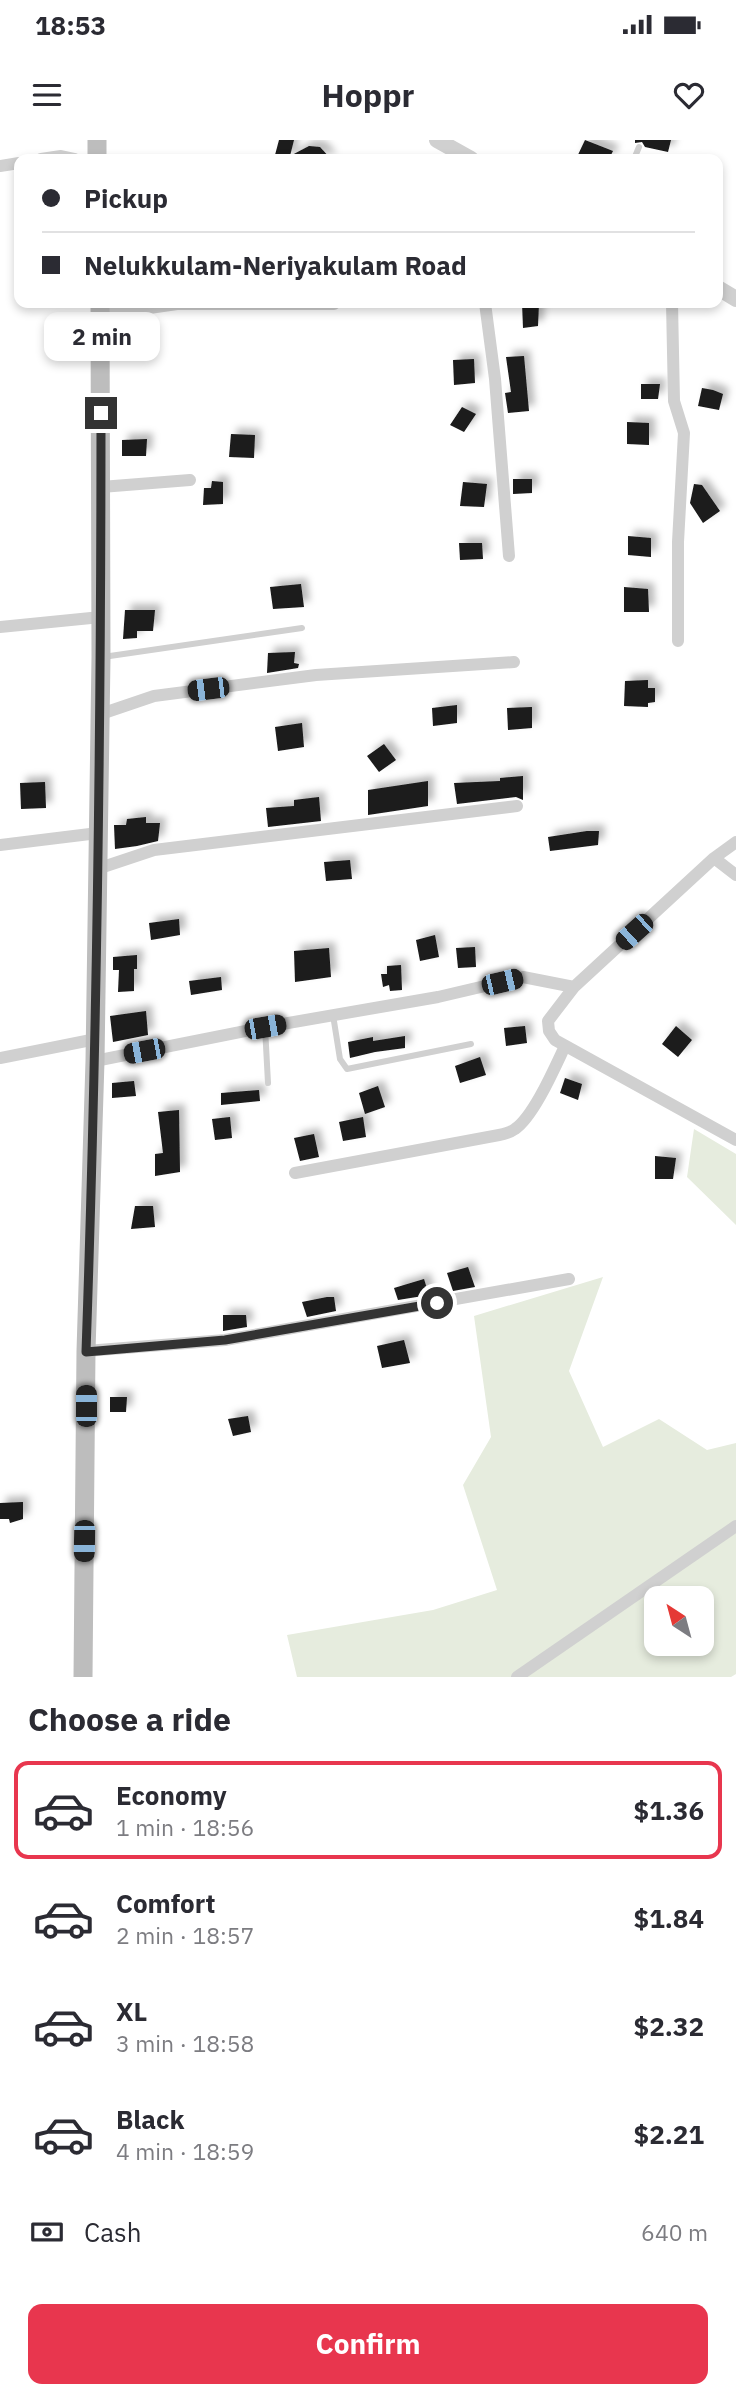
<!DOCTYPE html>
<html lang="en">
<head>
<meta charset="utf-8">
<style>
	:root { --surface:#fff; --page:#f2f2f3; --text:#2b2b33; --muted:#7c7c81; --line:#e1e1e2; --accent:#e8364e }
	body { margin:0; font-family:"IBM Plex Sans",sans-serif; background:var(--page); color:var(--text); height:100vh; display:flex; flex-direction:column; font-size:26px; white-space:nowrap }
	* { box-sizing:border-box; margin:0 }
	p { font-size:23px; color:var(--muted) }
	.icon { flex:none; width:38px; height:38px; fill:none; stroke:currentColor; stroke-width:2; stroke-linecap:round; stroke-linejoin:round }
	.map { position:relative; height:1537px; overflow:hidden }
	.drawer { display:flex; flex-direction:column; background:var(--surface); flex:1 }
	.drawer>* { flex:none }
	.hud { position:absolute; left:14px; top:14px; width:709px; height:154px; border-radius:14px; box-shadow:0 4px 10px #0003; display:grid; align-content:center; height:154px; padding:0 28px; background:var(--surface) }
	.needle { width:46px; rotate:324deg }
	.tools { position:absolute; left:644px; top:1446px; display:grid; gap:14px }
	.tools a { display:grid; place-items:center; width:70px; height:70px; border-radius:14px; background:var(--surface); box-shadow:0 4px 10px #0003; font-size:35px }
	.end { position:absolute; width:32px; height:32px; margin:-16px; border:9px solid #333; background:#fff; box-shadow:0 0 0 4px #fff }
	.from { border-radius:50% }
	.bubble { position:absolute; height:49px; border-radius:14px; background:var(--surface); box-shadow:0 4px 10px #0003; font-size:23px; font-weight:700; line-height:49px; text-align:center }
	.car { position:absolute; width:21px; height:42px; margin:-21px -10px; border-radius:9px; box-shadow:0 0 5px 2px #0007; background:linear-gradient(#222 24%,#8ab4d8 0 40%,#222 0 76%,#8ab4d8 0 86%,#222 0) }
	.hud b { display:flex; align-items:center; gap:24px; height:66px; font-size:26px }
	.hud b+b { border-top:2px solid var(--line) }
	.hud i { width:18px; height:18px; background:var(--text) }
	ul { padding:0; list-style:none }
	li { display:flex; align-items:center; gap:21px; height:98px; margin:0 14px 10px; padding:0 14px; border:4px solid transparent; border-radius:14px }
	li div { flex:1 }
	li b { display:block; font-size:26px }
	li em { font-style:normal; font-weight:700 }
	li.current { border-color:var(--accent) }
	li>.icon { width:63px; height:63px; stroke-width:1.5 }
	h2 { padding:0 28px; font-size:32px; line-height:84px }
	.pay { display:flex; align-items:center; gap:18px; height:77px; padding:0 28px; font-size:26px }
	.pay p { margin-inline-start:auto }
	.primary-button { display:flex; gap:14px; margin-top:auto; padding:14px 28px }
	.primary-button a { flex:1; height:80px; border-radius:14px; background:var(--accent); color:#fff; font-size:28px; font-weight:700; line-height:80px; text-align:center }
	.status { display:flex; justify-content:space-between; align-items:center; height:49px; padding:0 35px; background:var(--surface); direction:ltr }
	.status svg { height:19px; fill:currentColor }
	header { display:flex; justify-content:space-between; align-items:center; height:91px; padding:0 28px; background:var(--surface); font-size:32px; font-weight:700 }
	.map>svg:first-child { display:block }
	.green { fill:#e6ecde; fill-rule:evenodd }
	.building { fill:#1a1a1a; filter:url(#shadow) }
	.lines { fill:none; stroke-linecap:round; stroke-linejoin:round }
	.service { stroke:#d0d0d0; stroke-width:6 }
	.minor { stroke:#d0d0d0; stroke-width:12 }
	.tertiary { stroke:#d0d0d0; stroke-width:16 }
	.secondary { stroke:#bdbdbd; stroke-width:19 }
	.route { stroke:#333; stroke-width:9 }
</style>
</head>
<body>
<div class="status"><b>18:53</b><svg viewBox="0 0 49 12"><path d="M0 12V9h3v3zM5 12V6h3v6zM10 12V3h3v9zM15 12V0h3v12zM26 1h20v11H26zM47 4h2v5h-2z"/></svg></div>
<header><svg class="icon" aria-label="menu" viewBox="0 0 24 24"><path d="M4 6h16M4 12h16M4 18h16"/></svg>Hoppr<svg class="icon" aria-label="heart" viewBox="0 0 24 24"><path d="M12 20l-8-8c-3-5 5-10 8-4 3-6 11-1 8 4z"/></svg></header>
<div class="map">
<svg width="736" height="1537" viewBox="0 0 736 1537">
	<defs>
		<filter id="shadow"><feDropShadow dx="6" dy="-6" stdDeviation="3.5" flood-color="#0004"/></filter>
	</defs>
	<rect width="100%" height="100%" fill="#fff"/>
	<!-- green -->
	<path class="green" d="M694 989 736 1014V1085L687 1037Z
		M603 1137 569 1231 603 1307 659 1279 707 1310 736 1303V1534L731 1537H297L287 1495 433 1470 497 1450 463 1345 491 1297 474 1176ZM656 1458H702V1503H656Z"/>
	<!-- building -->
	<path class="building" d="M279 0H294L290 16 309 6 320 7 331 19H285L286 18 275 15Z
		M585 0 613 11 609 19H576Z
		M635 0H671L668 12 645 7 642 2 635 3Z
		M522 163H539L538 186 523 188Z
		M524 216 529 271 508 273 505 253 511 252 506 217Z
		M474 219 475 243 454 245 453 220Z
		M641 244H660L658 259H641Z
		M702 248 713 250 723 254 719 270 698 266Z
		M462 267 476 274 464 292 450 285Z
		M627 282 649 283V305L627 304Z
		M231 294 255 295 254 318 229 317Z
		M147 299 146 316H122V300Z
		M513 339H532V353L513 354Z
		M212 341 223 342V364L203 365 204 348H211Z
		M463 342 487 344 484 367 460 366Z
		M694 344 702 345 720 371 703 383 690 363Z
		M628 396 651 398V417L628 415Z
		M459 403H482L483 419 460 420Z
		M301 444 304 467 273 469 270 447Z
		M624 447 648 449 649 472H624Z
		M125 470H155L153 491H137V498L123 499Z
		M295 512 294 523 299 524 298 528 267 533 268 513Z
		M648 540V548H655V562L648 563V567L624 566 625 541Z
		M457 565V583L433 586 432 568Z
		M532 567V588L508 590 507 568Z
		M302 583 304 607 278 611 275 587Z
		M384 604 396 620 379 632 367 616Z
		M523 636V660L516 657 457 664 454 643 500 641V638Z
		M428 641V666L368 675V650Z
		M45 642 46 668 21 669 20 643Z
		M319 657 321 681 268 687 266 668 294 666V660Z
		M146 677V683H160L158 701 137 706 115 709 114 685H126L127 679Z
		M587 691H599L598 705 550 711 548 697Z
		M350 720 352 739 326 741 324 722Z
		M179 779 180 795 151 800 149 783Z
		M435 795 439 817 420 821 416 800Z
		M475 807 476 827 458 828 456 808Z
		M329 808 331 837 295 842 294 811Z
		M137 815V829H134V851L118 852 119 830H113V817Z
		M401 825 402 850 390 851 389 845 383 847 381 834H387V826Z
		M221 837 222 850 191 855 189 841Z
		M146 871 148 895 113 902 110 876Z
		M525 886 527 903 506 906 504 888Z
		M676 886 692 900 678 917 662 904Z
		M405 896V908L375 912 350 918 348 902 373 897V901Z
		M480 917 486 935 460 943 455 926Z
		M565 938 582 944 578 960 560 953Z
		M134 941 136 956 112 958V943Z
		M378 946 385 967 365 974 359 953Z
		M259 950 260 961 221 965V953Z
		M179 970 180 1032 155 1036V1014L163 1013 158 972Z
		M230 977 232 998 215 1000 212 979Z
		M363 977 366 997 343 1001 339 982Z
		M314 994 319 1017 300 1021 294 998Z
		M655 1016 676 1018 673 1039H655Z
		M135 1066H153L155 1087 131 1089Z
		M468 1127 475 1147 453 1151 447 1133Z
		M424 1139 429 1155 398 1160 394 1148Z
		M327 1157H334L336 1171 307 1177 302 1162Z
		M223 1175H246L247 1187 223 1191Z
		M404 1200 410 1223 382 1228 377 1206Z
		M110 1257H127L126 1272H110Z
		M248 1276 251 1292 233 1296 228 1279Z
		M23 1362V1379L10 1383 9 1379H0V1363Z"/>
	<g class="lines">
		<!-- service -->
		<path class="service" d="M634 19 639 7
			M103 517 302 488
			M333 875 340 919 347 929 471 904
			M265 887 268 943"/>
		<!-- minor -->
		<path class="minor" d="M41 19 61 16 75 19
			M0 26 19 23
			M485 163 495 239 509 416
			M672 163 674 261 684 293 678 402V501
			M101 175 177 164H334
			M101 347 190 340
			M0 487 101 477
			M98 575 154 556 316 535 514 522
			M736 702 714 718 574 847 548 881 549 891 555 900 736 1000
			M0 705 98 693
			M714 718 736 735
			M97 729 154 710 517 666
			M0 918 96 899
			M95 921 265 887 438 857 523 837 574 847
			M295 1033 499 995C504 994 511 992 515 989 534 976 555 927 565 906
			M86 1211 225 1200 569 1139
			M517 1537 736 1386"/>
		<!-- tertiary -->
		<path class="tertiary" d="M437 0 471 19
			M718 148 736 159"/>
		<!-- secondary -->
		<path class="secondary" d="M97 19V0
			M83 1537 86 1211 95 921 101 517 100 163"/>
	</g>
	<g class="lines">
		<!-- route -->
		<path class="route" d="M101 273C101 586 97 899 86 1212L225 1200 437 1163"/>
	</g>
</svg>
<div class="tools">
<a><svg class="needle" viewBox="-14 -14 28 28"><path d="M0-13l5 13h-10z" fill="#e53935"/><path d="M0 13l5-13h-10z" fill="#7c7c81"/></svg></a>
</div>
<i class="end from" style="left:437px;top:1163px"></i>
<i class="end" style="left:101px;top:273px"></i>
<div class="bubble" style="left:44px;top:172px;width:116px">2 min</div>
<i class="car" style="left:208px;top:549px;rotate:263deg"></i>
<i class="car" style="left:634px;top:792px;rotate:228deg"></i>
<i class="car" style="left:502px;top:842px;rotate:77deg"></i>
<i class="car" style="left:265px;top:887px;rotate:80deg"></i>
<i class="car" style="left:144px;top:911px;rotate:259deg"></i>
<i class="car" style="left:86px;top:1266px;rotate:0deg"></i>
<i class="car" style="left:84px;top:1401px;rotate:181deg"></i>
<div class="hud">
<b><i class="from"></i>Pickup</b>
<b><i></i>Nelukkulam-Neriyakulam Road</b>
</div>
</div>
<section class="drawer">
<h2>Choose a ride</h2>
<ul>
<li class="current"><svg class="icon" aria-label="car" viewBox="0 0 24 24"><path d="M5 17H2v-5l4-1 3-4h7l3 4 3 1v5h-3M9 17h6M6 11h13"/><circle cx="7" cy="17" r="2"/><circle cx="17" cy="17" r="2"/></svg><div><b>Economy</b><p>1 min · 18:56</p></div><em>$1.36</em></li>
<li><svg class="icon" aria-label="car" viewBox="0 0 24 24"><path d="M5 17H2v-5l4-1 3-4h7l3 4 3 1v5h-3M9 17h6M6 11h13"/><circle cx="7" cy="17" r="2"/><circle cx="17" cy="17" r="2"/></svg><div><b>Comfort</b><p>2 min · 18:57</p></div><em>$1.84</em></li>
<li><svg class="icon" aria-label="car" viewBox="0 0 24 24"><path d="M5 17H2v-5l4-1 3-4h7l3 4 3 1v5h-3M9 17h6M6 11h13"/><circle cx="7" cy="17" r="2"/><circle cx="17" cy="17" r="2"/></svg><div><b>XL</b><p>3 min · 18:58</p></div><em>$2.32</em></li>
<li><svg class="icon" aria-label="car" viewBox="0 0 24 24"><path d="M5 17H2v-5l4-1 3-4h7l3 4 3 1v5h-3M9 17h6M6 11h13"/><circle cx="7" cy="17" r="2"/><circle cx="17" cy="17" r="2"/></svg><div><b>Black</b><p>4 min · 18:59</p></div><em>$2.21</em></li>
</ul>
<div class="pay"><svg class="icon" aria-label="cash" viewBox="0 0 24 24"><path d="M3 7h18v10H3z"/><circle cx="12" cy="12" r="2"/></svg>Cash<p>640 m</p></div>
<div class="primary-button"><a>Confirm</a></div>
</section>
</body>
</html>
